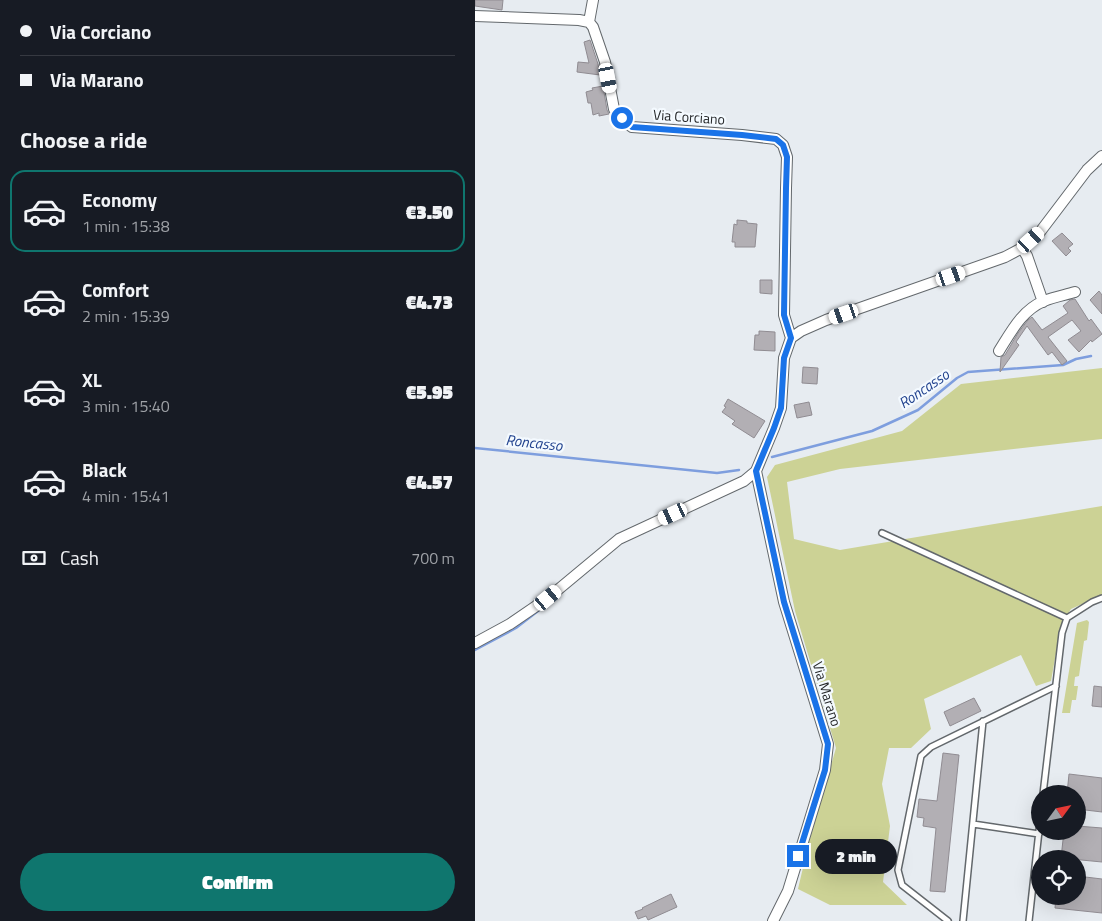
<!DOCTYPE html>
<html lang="en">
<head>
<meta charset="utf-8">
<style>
	:root { --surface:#171b24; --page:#242831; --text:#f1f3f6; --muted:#9ea1a6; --line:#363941; --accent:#0f766e }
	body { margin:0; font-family:"Titillium Web",sans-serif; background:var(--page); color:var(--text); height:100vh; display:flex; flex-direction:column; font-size:19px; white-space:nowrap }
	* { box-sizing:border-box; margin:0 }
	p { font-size:16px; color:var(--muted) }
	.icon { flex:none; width:28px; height:28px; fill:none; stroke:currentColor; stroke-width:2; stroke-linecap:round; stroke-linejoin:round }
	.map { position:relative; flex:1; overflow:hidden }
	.side { display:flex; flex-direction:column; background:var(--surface); width:475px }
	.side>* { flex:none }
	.top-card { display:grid; align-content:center; height:110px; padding:0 20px; background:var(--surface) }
	.needle { width:32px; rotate:57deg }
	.tools { position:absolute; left:556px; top:785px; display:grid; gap:10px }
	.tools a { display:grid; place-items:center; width:55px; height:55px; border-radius:50%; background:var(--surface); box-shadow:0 5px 20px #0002; font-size:25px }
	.end { position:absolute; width:22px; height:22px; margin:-11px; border:6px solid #1a73e8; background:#fff; box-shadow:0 0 0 2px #fff }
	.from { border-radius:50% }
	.bubble { position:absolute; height:35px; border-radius:18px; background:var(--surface); box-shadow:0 5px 20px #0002; font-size:16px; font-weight:800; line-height:35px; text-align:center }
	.car { position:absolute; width:15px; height:30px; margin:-15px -8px; border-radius:6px; box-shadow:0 0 4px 1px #0007; background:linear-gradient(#fff 24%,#345 0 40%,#fff 0 76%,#345 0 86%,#fff 0) }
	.top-card b { display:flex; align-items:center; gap:18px; height:48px; font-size:19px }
	.top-card b+b { border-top:1px solid var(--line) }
	.top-card i { width:12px; height:12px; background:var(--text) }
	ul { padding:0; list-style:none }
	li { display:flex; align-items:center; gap:15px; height:82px; margin:0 10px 8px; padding:0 10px; border:2px solid transparent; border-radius:15px }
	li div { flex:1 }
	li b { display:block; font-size:19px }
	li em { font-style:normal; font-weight:800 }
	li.current { border-color:var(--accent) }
	li>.icon { width:45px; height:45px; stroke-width:1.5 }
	h2 { padding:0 20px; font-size:22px; line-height:60px }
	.pay { display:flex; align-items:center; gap:12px; height:55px; padding:0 20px; font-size:19px }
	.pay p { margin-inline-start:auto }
	.cta { display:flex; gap:10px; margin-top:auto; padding:10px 20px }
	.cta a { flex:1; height:58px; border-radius:30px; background:var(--accent); color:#fff; font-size:20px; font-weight:800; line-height:58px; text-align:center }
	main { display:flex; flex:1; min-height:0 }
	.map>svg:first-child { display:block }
	.green { fill:#ccd295 }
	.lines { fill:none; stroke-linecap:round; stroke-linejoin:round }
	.stream { stroke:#7e9ede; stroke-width:2.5 }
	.building { fill:#b2afb4; stroke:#908c92 }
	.lane-casing { stroke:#63686c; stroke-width:8 }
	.street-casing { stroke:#63686c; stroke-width:12 }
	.lane { stroke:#fff; stroke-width:5 }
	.street { stroke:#fff; stroke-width:10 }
	.route { stroke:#1a73e8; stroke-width:6 }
	.labels { text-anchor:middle; stroke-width:4.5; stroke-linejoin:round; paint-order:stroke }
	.street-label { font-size:14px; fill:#252729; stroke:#f4faff }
	.water-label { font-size:15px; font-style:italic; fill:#21428e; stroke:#f4faff }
</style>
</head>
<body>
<main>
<section class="side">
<div class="top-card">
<b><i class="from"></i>Via Corciano</b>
<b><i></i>Via Marano</b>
</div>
<h2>Choose a ride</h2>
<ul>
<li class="current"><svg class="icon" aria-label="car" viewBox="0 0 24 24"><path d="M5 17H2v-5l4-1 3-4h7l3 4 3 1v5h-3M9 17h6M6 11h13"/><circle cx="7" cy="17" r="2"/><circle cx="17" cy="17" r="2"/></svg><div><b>Economy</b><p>1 min · 15:38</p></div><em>€3.50</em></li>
<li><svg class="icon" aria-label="car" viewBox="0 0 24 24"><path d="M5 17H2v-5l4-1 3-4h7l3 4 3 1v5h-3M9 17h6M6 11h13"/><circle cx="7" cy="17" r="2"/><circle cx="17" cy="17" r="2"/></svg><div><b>Comfort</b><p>2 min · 15:39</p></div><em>€4.73</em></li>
<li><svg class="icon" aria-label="car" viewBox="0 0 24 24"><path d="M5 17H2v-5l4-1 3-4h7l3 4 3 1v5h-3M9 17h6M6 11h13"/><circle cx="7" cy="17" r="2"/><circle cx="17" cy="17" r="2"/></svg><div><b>XL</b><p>3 min · 15:40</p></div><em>€5.95</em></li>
<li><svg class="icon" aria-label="car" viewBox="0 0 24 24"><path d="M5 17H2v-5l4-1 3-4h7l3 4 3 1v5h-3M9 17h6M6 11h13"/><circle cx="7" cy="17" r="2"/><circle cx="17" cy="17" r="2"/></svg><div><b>Black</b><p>4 min · 15:41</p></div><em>€4.57</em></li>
</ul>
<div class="pay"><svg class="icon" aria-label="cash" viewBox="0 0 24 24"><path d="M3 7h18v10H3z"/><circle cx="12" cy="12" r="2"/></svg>Cash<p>700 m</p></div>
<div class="cta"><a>Confirm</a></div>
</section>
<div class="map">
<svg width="627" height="921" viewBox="0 0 627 921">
	<rect width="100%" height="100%" fill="#e7ecf1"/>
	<!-- green -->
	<path class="green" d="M627 368V439L365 469 312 482 319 539 365 550 627 506V595L596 609 586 625 576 681 561 686 546 655 449 699 456 729 436 748H414L407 784 415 826 408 882 432 905H355L323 889 334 842 361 748 320 611 292 477 300 465 427 431 486 384Z
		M612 620 614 622 612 640 609 641 604 676 600 677 599 686H603L601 700H597L595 713H587L602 623Z"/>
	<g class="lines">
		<!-- stream -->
		<path class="stream" d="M0 448 242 473 264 470
			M297 457 397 431 443 410 482 378 493 372 588 365 601 359 616 356
			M0 650 41 628 76 601"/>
	</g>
	<!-- building -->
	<path class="building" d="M0 0H28L27 10 0 6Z
		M115 40 123 64 125 75 102 72 103 62 114 63 109 42Z
		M128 86 132 110 134 114 124 116V113L118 115 116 103H113L111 92 118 90 117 88Z
		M262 220 272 221V223L282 224 280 247H260V242H257L259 224 262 225Z
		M587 233 598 244 593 248 596 251 591 256 577 241Z
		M285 280H297V294L285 293Z
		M624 291 627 295V314L615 300Z
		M600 299 614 321 616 319 627 334 617 342 616 340 604 352 593 340 606 331 597 320 573 337 592 361 587 365 577 352 573 355 552 326 541 342 544 345 525 372 526 357 530 355 543 333 553 320 557 317 567 330 593 313 588 306 595 300Z
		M284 331 300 332V351L279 350 280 335H284Z
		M328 367 343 368 342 384 327 383Z
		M253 399 290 421 279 438 257 424 260 421 247 412 251 407 249 406Z
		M334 402 337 415 322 418 319 405Z
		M619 686 627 687V707L617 706Z
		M499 698 506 711 475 726 469 712Z
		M468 753 484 755 470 892 455 891 461 828 448 826 449 818 442 817 444 799 462 801Z
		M594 774 627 778V812L602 809V794H592Z
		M602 826 627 828V862L586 858 589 831H602Z
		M602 876 627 879V913L580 908 581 896H602Z
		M196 894 202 907 173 920 171 916 163 919 160 912 168 909 167 908Z"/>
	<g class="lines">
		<defs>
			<path id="lane" d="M407 533 592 618
				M568 794 587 633 592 618 617 602 627 598
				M498 824 564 834
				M473 921 427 885 423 870 446 756 456 747 581 686
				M488 921 508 721
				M554 921 565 822"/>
			<path id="street" d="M0 16 104 20 114 22 118 27 130 62 139 109 147 119 157 127 267 135 301 139 308 145 312 157 311 188 309 315 316 338
				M114 22 118 0
				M547 248 552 256 568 302
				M524 351C536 332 547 310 569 301 579 297 590 295 600 292
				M281 471 309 602 353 744 350 770 313 891 298 921
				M0 643 35 624 73 598 144 539 269 481 281 471 299 428 306 408 309 358 316 338 326 331 351 320 530 257 547 248 565 232 612 170 627 156"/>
		</defs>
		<!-- lane casing -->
		<use href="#lane" class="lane-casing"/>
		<!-- street casing -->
		<use href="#street" class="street-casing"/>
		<!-- lane -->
		<use href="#lane" class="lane"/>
		<!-- street -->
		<use href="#street" class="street"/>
	</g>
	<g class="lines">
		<!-- route -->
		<path class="route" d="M147 118 157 127 267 135 301 139 308 145 312 157 311 188 309 315 316 338 309 358 306 408 299 428 281 471 309 602 353 744 350 770 323 856"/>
	</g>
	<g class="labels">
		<!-- street labels -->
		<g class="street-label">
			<text transform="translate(214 117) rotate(4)" y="5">Via Corciano</text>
			<text transform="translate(352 694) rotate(73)" y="5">Via Marano</text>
		</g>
		<!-- water labels -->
		<g class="water-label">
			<text transform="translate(449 389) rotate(-34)" y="5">Roncasso</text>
			<text transform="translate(59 443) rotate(6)" y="5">Roncasso</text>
		</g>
	</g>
</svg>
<div class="tools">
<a><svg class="needle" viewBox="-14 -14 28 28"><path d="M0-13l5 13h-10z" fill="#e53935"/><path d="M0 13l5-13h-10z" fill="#9ea1a6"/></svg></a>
<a><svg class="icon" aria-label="locate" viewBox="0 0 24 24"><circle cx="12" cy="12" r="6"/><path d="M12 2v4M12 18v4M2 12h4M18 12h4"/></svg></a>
</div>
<i class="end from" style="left:147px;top:118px"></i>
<i class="end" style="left:323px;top:856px"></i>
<div class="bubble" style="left:340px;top:839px;width:82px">2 min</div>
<i class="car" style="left:133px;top:78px;rotate:169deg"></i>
<i class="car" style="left:556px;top:240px;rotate:48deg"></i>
<i class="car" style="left:476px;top:276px;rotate:71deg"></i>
<i class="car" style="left:369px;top:314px;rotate:251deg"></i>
<i class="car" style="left:198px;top:514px;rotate:245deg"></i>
<i class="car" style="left:73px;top:598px;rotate:50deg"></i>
</div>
</main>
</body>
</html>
